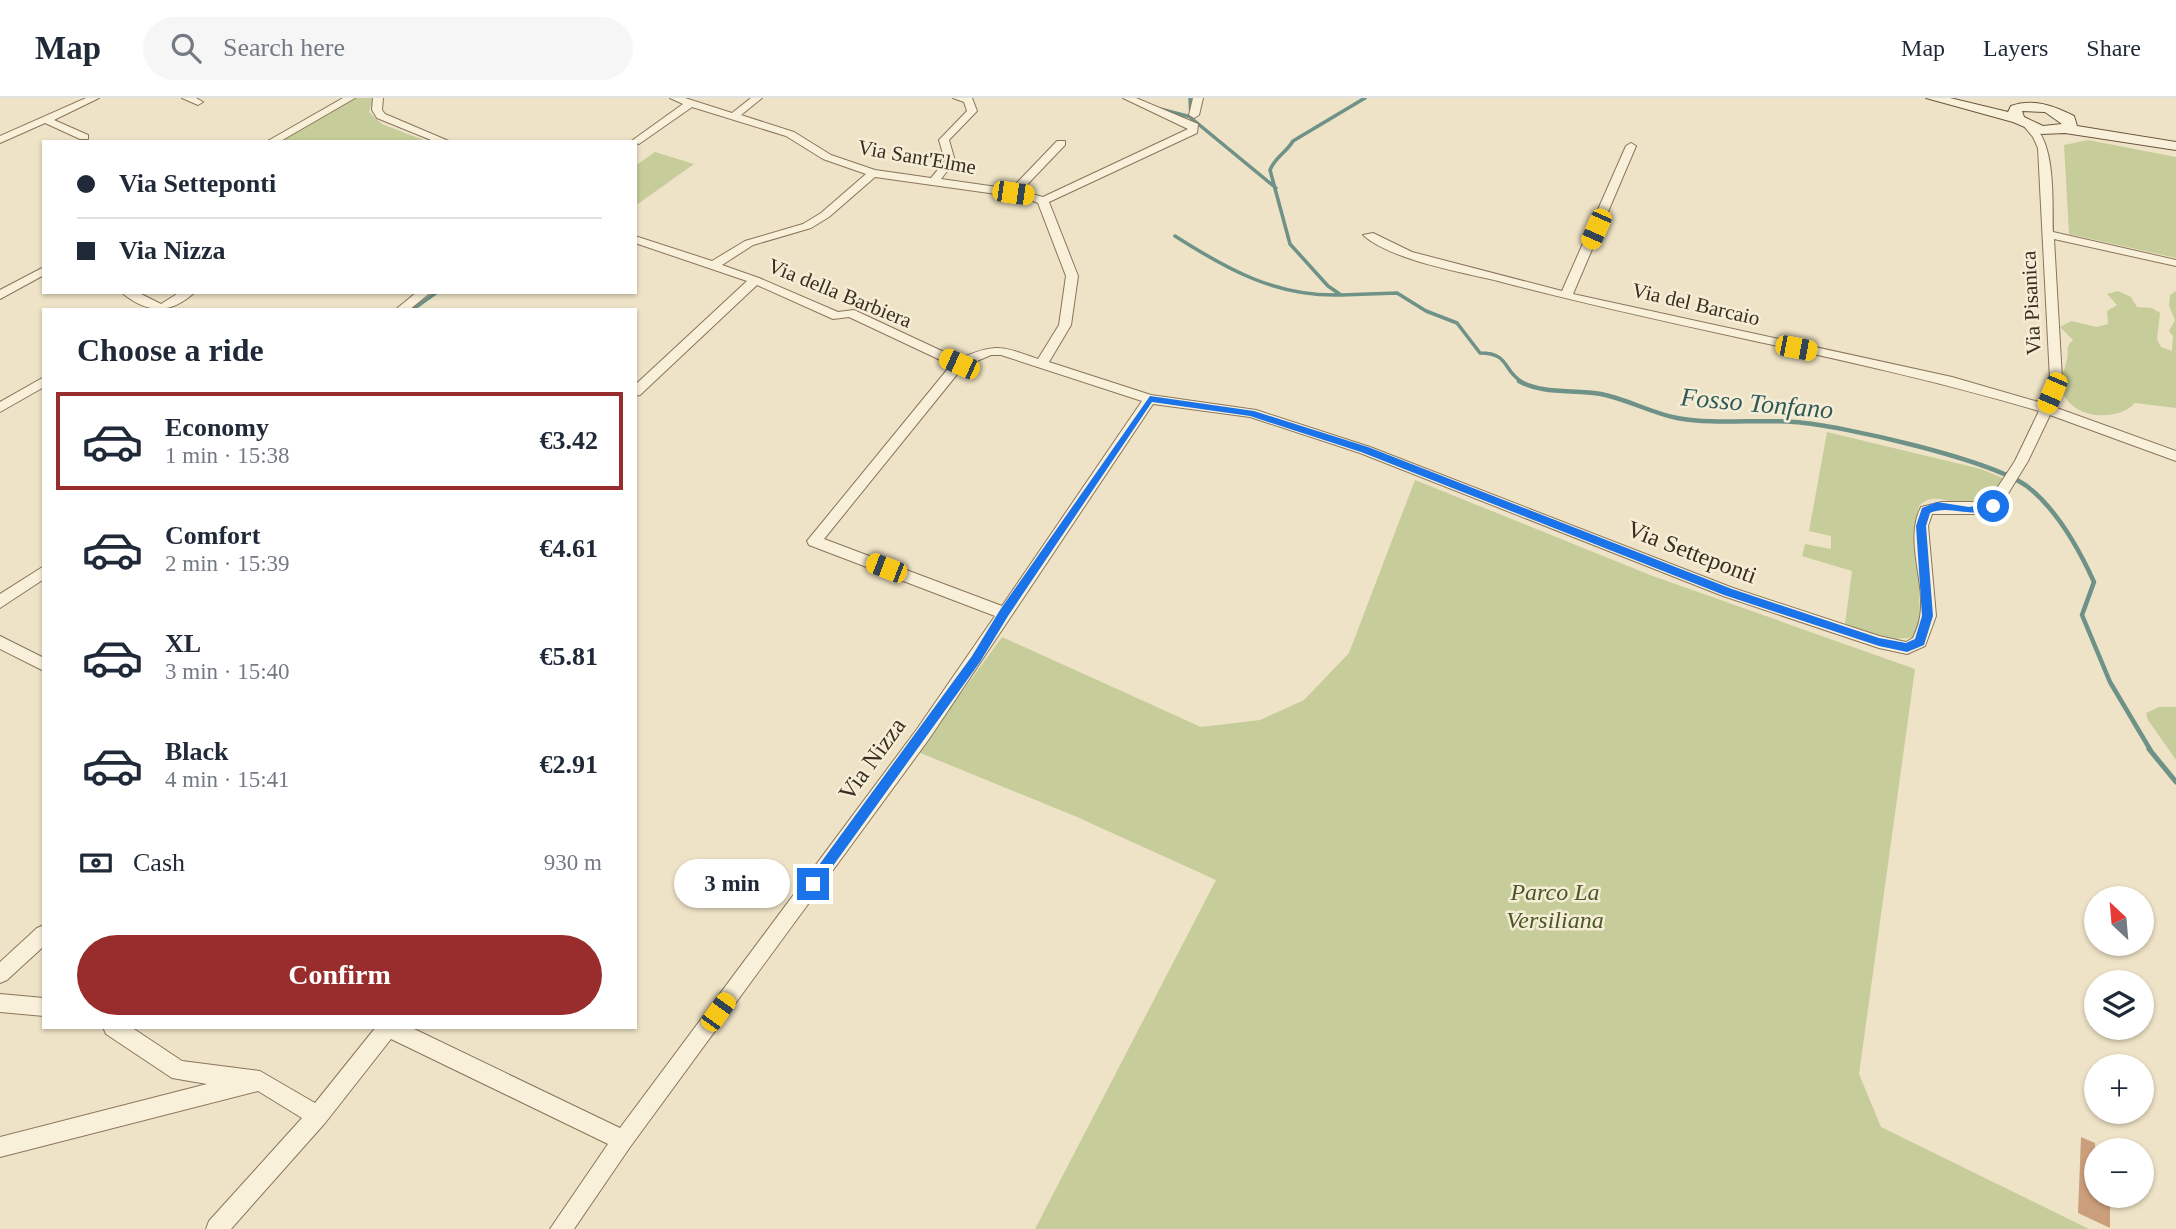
<!DOCTYPE html>
<html lang="en">
<head>
<meta charset="utf-8">
<style>
	:root { --surface:#fff; --page:#f6f6f7; --text:#1f2937; --muted:#747a83; --line:#e0e1e3; --accent:#992c2c }
	body { margin:0; font-family:"Times New Roman",serif; background:var(--page); color:var(--text); height:100vh; display:flex; flex-direction:column; font-size:26px; white-space:nowrap }
	* { box-sizing:border-box; margin:0 }
	p { font-size:23px; color:var(--muted) }
	.icon { flex:none; width:38px; height:38px; fill:none; stroke:currentColor; stroke-width:2; stroke-linecap:round; stroke-linejoin:round }
	.map { position:relative; flex:1; overflow:hidden }
	.side { position:absolute; left:42px; top:210px; width:595px; height:721px; display:flex; flex-direction:column; background:var(--surface); border-radius:0px; box-shadow:0 2px 5px #0004 }
	.side>* { flex:none }
	.banner { position:absolute; left:42px; top:42px; width:595px; height:154px; border-radius:0px; box-shadow:0 2px 5px #0004; display:grid; align-content:center; height:154px; padding:0 35px; background:var(--surface) }
	.needle { width:46px; rotate:334deg }
	.tools { position:absolute; left:2084px; top:788px; display:grid; gap:14px }
	.tools a { display:grid; place-items:center; width:70px; height:70px; border-radius:50%; background:var(--surface); box-shadow:0 2px 5px #0004; font-size:35px }
	.end { position:absolute; width:32px; height:32px; margin:-16px; border:9px solid #1a73e8; background:#fff; box-shadow:0 0 0 4px #fff }
	.from { border-radius:50% }
	.bubble { position:absolute; height:49px; border-radius:24px; background:var(--surface); box-shadow:0 2px 5px #0004; font-size:23px; font-weight:600; line-height:49px; text-align:center }
	.car { position:absolute; width:21px; height:42px; margin:-21px -10px; border-radius:9px; box-shadow:0 0 5px 2px #0007; background:linear-gradient(#f5c518 24%,#345 0 40%,#f5c518 0 76%,#345 0 86%,#f5c518 0) }
	.banner b { display:flex; align-items:center; gap:24px; height:66px; font-size:26px }
	.banner b+b { border-top:2px solid var(--line) }
	.banner i { width:18px; height:18px; background:var(--text) }
	ul { padding:0; list-style:none }
	li { display:flex; align-items:center; gap:21px; height:98px; margin:0 14px 10px; padding:0 21px; border:4px solid transparent; border-radius:0px }
	li div { flex:1 }
	li b { display:block; font-size:26px }
	li em { font-style:normal; font-weight:600 }
	li.current { border-color:var(--accent) }
	li>.icon { width:63px; height:63px; stroke-width:1.5 }
	h2 { padding:0 35px; font-size:32px; line-height:84px }
	.pay { display:flex; align-items:center; gap:18px; height:77px; padding:0 35px; font-size:26px }
	.pay p { margin-inline-start:auto }
	.button { display:flex; gap:14px; margin-top:auto; padding:14px 35px }
	.button a { flex:1; height:80px; border-radius:42px; background:var(--accent); color:#fff; font-size:28px; font-weight:600; line-height:80px; text-align:center }
	header { display:flex; align-items:center; gap:42px; box-sizing:border-box; height:98px; padding:0 35px; background:var(--surface); border-bottom:2px solid var(--line) }
	header strong { font-size:33px }
	nav { display:flex; gap:38px; margin-inline-start:auto; font-size:24px }
	.search { width:490px; height:63px; background:var(--page); display:flex; align-items:center; gap:18px; box-sizing:border-box; padding:0 24px; border-radius:38px; color:var(--muted); font-size:26px }
	.map>svg:first-child { display:block }
	.green { fill:#c6cd9a }
	.lines { fill:none; stroke-linecap:round; stroke-linejoin:round }
	.stream-far2 { stroke:#6e9188; stroke-width:3.5 }
	.stream-far1 { stroke:#6e9188; stroke-width:4.5 }
	.stream { stroke:#6e9188; stroke-width:5 }
	.building { fill:#cc9f7c }
	.street-casing { stroke:#8a755c; stroke-width:2 }
	.secondary-casing { stroke:#6c563f; stroke-width:2 }
	.street { fill:#f9f0da; fill-rule:evenodd }
	.secondary { fill:#f9f0da; fill-rule:evenodd }
	.route { fill:#1a73e8 }
	.labels { text-anchor:middle; stroke-width:5; stroke-linejoin:round; paint-order:stroke }
	.far-street-label { font-size:21px; fill:#3a2d1f; stroke:#f6edd6 }
	.street-label { font-size:24px; fill:#3a2d1f; stroke:#f6edd6 }
	.park-label { font-size:24px; font-style:italic; fill:#4a5726; stroke:#f6edd6 }
	.water-label { font-size:26px; font-style:italic; fill:#2f5a58; stroke:#f6edd6 }
</style>
</head>
<body>
<header>
<strong>Map</strong>
<div class="search"><svg class="icon" aria-label="search" viewBox="0 0 24 24"><circle cx="10" cy="10" r="6"/><path d="M15 15l6 6"/></svg>Search here</div>
<nav><a>Map</a><a>Layers</a><a>Share</a></nav>
</header>
<div class="map">
<svg width="2176" height="1131" viewBox="0 0 2176 1131">
	<rect width="100%" height="100%" fill="#eee3c6"/>
	<!-- green -->
	<path class="green" d="M356 0H373L369 14 382 26 426 43 278 44Z
		M2088 42 2176 59V160L2069 136 2064 47Z
		M655 54 694 66 635 108V68Z
		M2118 193 2131 199 2137 209 2152 210 2160 215 2157 241 2161 249 2172 253 2173 238 2169 233 2175 222 2169 208 2170 197 2176 193V310L2135 305C2118 324 2071 322 2062 292 2059 281 2065 272 2067 261 2069 252 2065 249 2073 242L2060 229 2071 223 2097 229 2108 226 2107 213 2117 207 2107 196Z
		M1827 334 1981 371 2005 381C1974 435 1943 383 1919 408L1917 418 1920 527 1912 540 1890 541 1845 526 1852 473 1802 458 1805 446 1831 451V438L1809 433Z
		M1415 382 1650 477 1915 571 1859 976 1881 1029 2089 1131H1035L1216 782 1077 719 918 654 1002 539 1201 629 1260 622 1304 602 1349 555Z
		M2159 609H2176V662L2148 622 2146 615Z"/>
	<g class="lines">
		<!-- stream-far2 -->
		<path class="stream-far2" d="M1190 0 1191 20 1276 90
			M1365 0 1293 43C1286 55 1275 59 1270 72L1290 146 1328 188 1341 197 1397 195 1426 213 1457 225 1480 255C1510 255 1502 272 1522 284
			M1160 11 1191 19
			M1175 138C1228 172 1277 199 1341 197
			M412 212 437 194"/>
		<!-- stream-far1 -->
		<path class="stream-far1" d="M1519 283C1543 297 1574 291 1601 296 1627 301 1651 315 1677 320 1715 327 1756 321 1794 324 1841 327 1992 362 2028 389 2057 412 2079 451 2094 484L2082 517 2110 584 2151 653"/>
		<!-- stream -->
		<path class="stream" d="M2149 651 2176 684"/>
	</g>
	<!-- building -->
	<path class="building" d="M2081 1039 2095 1045 2096 1097H2110V1130L2078 1115Z"/>
	<g class="lines">
		<defs>
			<path id="street" d="M86 0H99L54 22 88 37V41H80L45 25 0 45V38Z
				M182 0H196L203 4 198 7Z
				M343 0H355L279 44H266Z
				M373 0H383L382 12 385 16 451 44H436L377 20 372 12Z
				M670 0H685L732 15 751 0H762L741 17 794 34 831 57 875 72 931 80 945 63 939 42 967 13 964 4 953 0H972L977 13 949 42 955 63 941 81 1011 91 1057 43H1065V47L1021 93 1043 99 1188 31 1123 0H1136L1198 26 1197 35 1049 104 1078 178 1071 227 1049 264 1151 297 1256 312 1370 349 1733 490 1879 538 1906 544 1913 540C1916 533 1919 526 1920 519 1926 483 1904 443 1921 409L1942 404H1988L2015 363 2039 313C1861 260 1677 231 1498 183 1461 174 1391 162 1363 137L1373 135 1412 154 1562 193 1626 48 1631 45 1636 48 1573 196 1952 279 2042 305 2050 281 2038 50 2033 39 2023 27 2028 24C2057 38 2052 105 2053 134L2176 162V168L2054 141 2062 281 2054 309 2176 353V363L2050 317 2028 363 1998 412 1976 416H1932L1928 428 1936 518 1925 548 1907 556 1879 550 1723 498 1360 355 1250 319 1153 306 929 641 630 1049 574 1131H550L608 1046 391 941 325 1025 231 1131H206L209 1123 302 1020 258 993 0 1059V1039L207 986 172 980 106 936 103 929H131L182 963 260 973 315 1005 376 929H410L620 1030 917 631 995 518 809 447 807 443 951 267 849 219 833 221 757 187 640 297 635 298V287L747 183 635 145V138L712 163 745 143 803 126 821 115 866 76 823 61 786 38 692 9 639 46 630 44 683 6ZM875 79 1026 100 1038 105 1066 178 1059 227 1038 261C1001 248 996 245 959 261L854 212 838 214 759 180 722 167 753 147 811 130 829 119ZM991 257H1001L1142 303 1002 508 824 441 963 269Z
				M1193 0H1203L1199 17 1194 20 1189 17Z
				M44 169V177L0 201V192Z
				M121 194H137L161 206 180 194H195C170 217 147 216 121 194Z
				M417 194H431L409 212H395Z
				M44 279V289L0 314V304Z
				M44 468V481L0 510V496Z
				M0 538 44 560V573L0 551Z
				M44 827V848L7 882 0 885V864L37 830Z
				M0 896 44 900V918L0 914Z"/>
			<path id="secondary" d="M1926 0H1950L2008 14 2011 8C2033 0 2054 8 2074 18L2077 28 2176 44V52L2065 35 2041 36 2013 24ZM2022 13 2045 14 2062 26 2043 28 2024 19Z"/>
		</defs>
		<!-- street casing -->
		<use href="#street" class="street-casing"/>
		<!-- secondary casing -->
		<use href="#secondary" class="secondary-casing"/>
		<!-- street -->
		<use href="#street" class="street"/>
		<!-- secondary -->
		<use href="#secondary" class="secondary"/>
	</g>
	<!-- route -->
	<path class="route" d="M1150 298 1254 313 1368 349 1732 491 1879 540 1906 545 1915 541 1922 518 1916 428 1922 410 1937 404 1969 409 1993 405 1998 408C1978 424 1951 405 1930 415L1926 428 1933 518 1924 547 1907 554 1879 548 1724 497 1361 354 1250 318 1152 304 1008 518 980 564 817 790H808V782L972 558 1000 512Z"/>
	<g class="labels">
		<!-- far-street labels -->
		<g class="far-street-label">
			<text transform="translate(917 59) rotate(10)" y="7">Via Sant'Elme</text>
			<text transform="translate(840 195) rotate(22)" y="7">Via della Barbiera</text>
			<text transform="translate(2031 205) rotate(-93)" y="7">Via Pisanica</text>
			<text transform="translate(1696 206) rotate(13)" y="7">Via del Barcaio</text>
		</g>
		<!-- street labels -->
		<g class="street-label">
			<text transform="translate(1692 454) rotate(21)" y="8">Via Setteponti</text>
			<text transform="translate(872 661) rotate(-54)" y="8">Via Nizza</text>
		</g>
		<!-- park labels -->
		<g class="park-label">
			<text x="1555" y="802">Parco La<tspan x="1555" dy="28">Versiliana</tspan></text>
		</g>
		<!-- water labels -->
		<g class="water-label">
			<text transform="translate(1757 305) rotate(5)" y="9">Fosso Tonfano</text>
		</g>
	</g>
</svg>
<div class="tools">
<a><svg class="needle" viewBox="-14 -14 28 28"><path d="M0-13l5 13h-10z" fill="#e53935"/><path d="M0 13l5-13h-10z" fill="#747a83"/></svg></a>
<a><svg class="icon" aria-label="layers" viewBox="0 0 24 24"><path d="M12 4l9 5-9 5-9-5zM3 14l9 5 9-5"/></svg></a>
<a>+</a>
<a>−</a>
</div>
<i class="end from" style="left:1993px;top:408px"></i>
<i class="end" style="left:813px;top:786px"></i>
<div class="bubble" style="left:674px;top:761px;width:116px">3 min</div>
<i class="car" style="left:1013px;top:95px;rotate:98deg"></i>
<i class="car" style="left:1596px;top:131px;rotate:204deg"></i>
<i class="car" style="left:1796px;top:250px;rotate:101deg"></i>
<i class="car" style="left:959px;top:266px;rotate:294deg"></i>
<i class="car" style="left:2052px;top:295px;rotate:203deg"></i>
<i class="car" style="left:886px;top:470px;rotate:291deg"></i>
<i class="car" style="left:718px;top:914px;rotate:36deg"></i>
<div class="banner">
<b><i class="from"></i>Via Setteponti</b>
<b><i></i>Via Nizza</b>
</div>
<section class="side">
<h2>Choose a ride</h2>
<ul>
<li class="current"><svg class="icon" aria-label="car" viewBox="0 0 24 24"><path d="M5 17H2v-5l4-1 3-4h7l3 4 3 1v5h-3M9 17h6M6 11h13"/><circle cx="7" cy="17" r="2"/><circle cx="17" cy="17" r="2"/></svg><div><b>Economy</b><p>1 min · 15:38</p></div><em>€3.42</em></li>
<li><svg class="icon" aria-label="car" viewBox="0 0 24 24"><path d="M5 17H2v-5l4-1 3-4h7l3 4 3 1v5h-3M9 17h6M6 11h13"/><circle cx="7" cy="17" r="2"/><circle cx="17" cy="17" r="2"/></svg><div><b>Comfort</b><p>2 min · 15:39</p></div><em>€4.61</em></li>
<li><svg class="icon" aria-label="car" viewBox="0 0 24 24"><path d="M5 17H2v-5l4-1 3-4h7l3 4 3 1v5h-3M9 17h6M6 11h13"/><circle cx="7" cy="17" r="2"/><circle cx="17" cy="17" r="2"/></svg><div><b>XL</b><p>3 min · 15:40</p></div><em>€5.81</em></li>
<li><svg class="icon" aria-label="car" viewBox="0 0 24 24"><path d="M5 17H2v-5l4-1 3-4h7l3 4 3 1v5h-3M9 17h6M6 11h13"/><circle cx="7" cy="17" r="2"/><circle cx="17" cy="17" r="2"/></svg><div><b>Black</b><p>4 min · 15:41</p></div><em>€2.91</em></li>
</ul>
<div class="pay"><svg class="icon" aria-label="cash" viewBox="0 0 24 24"><path d="M3 7h18v10H3z"/><circle cx="12" cy="12" r="2"/></svg>Cash<p>930 m</p></div>
<div class="button"><a>Confirm</a></div>
</section>
</div>
</body>
</html>
